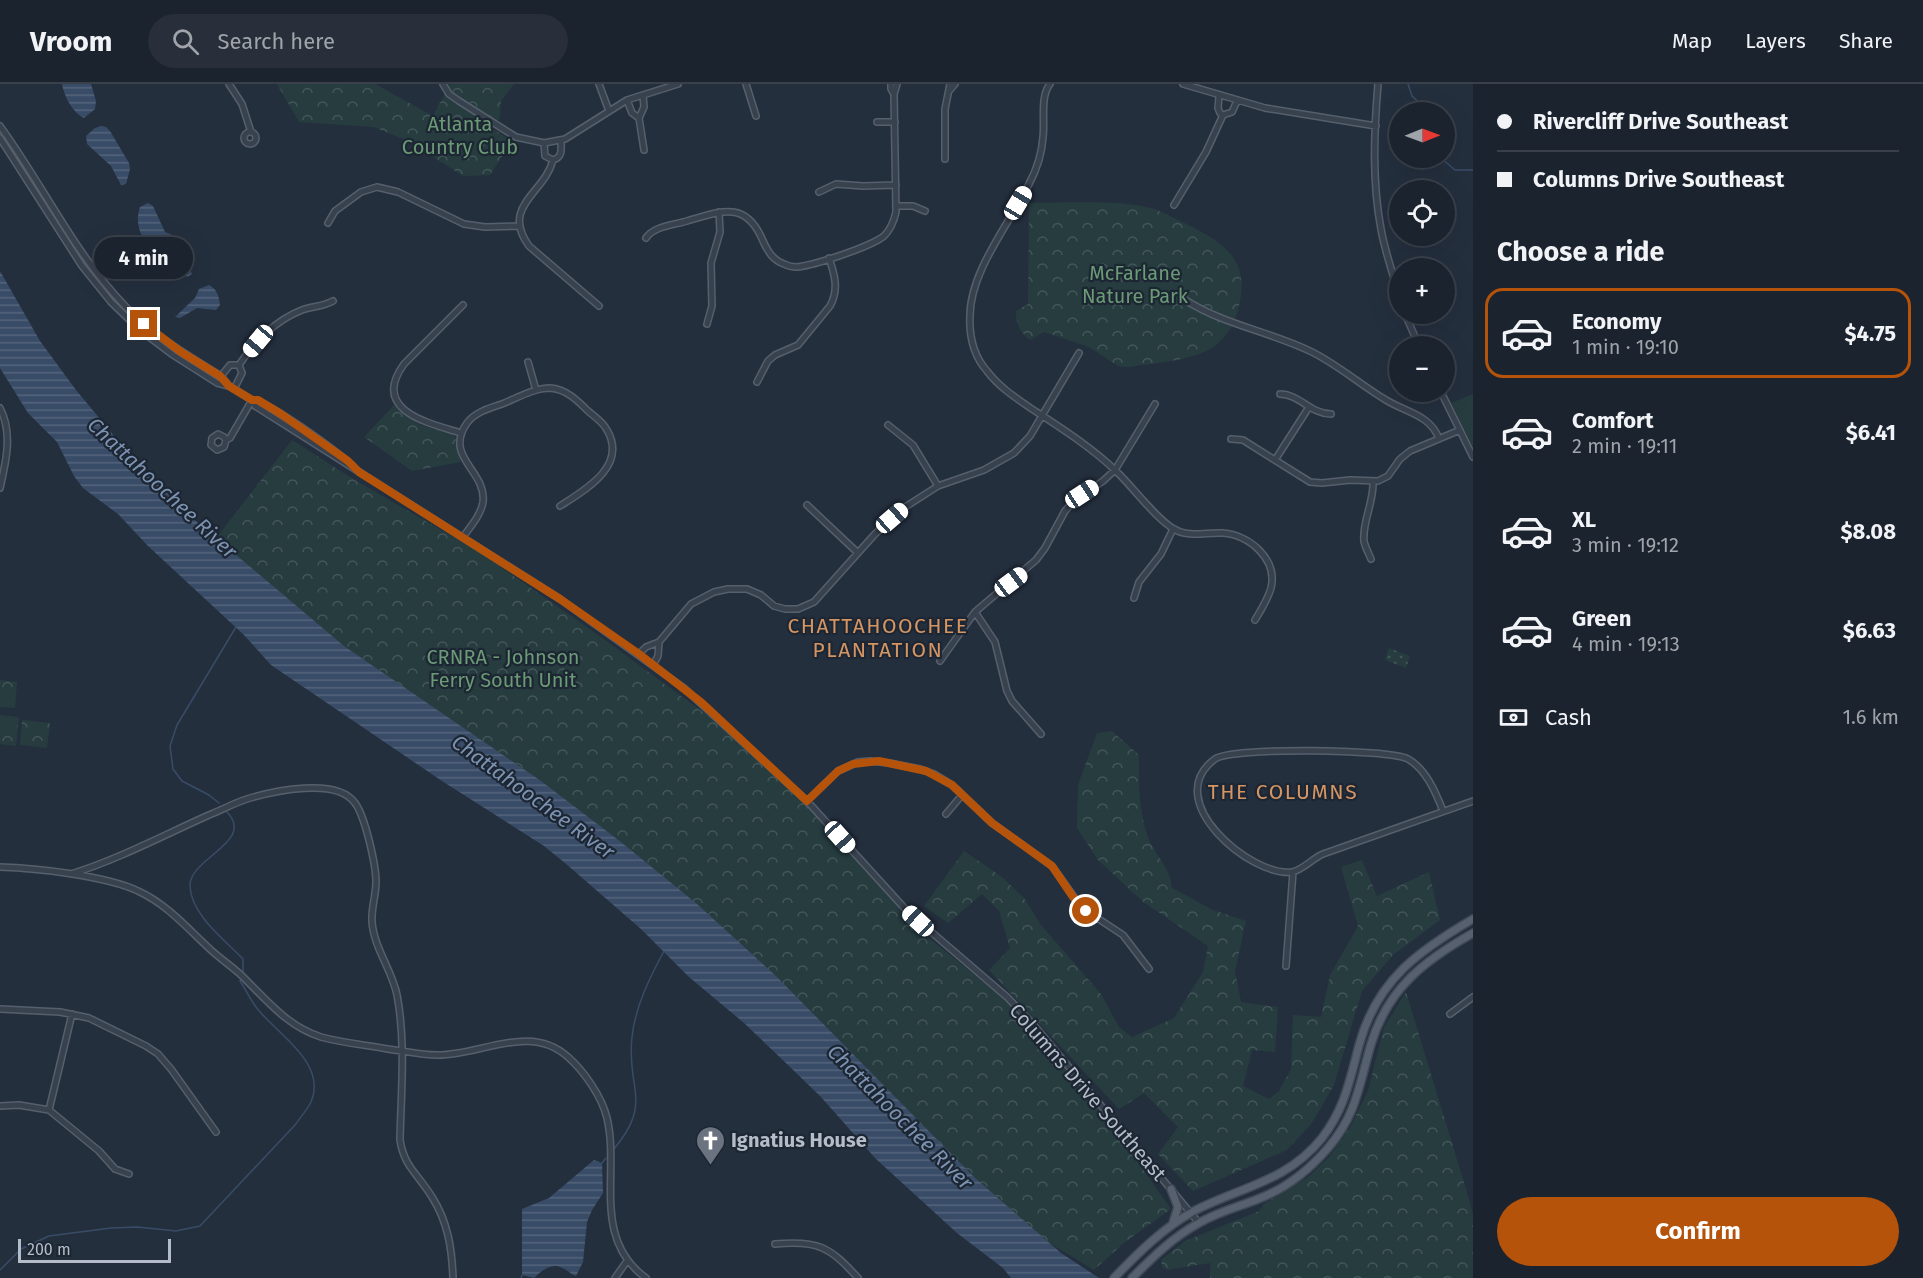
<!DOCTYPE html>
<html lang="en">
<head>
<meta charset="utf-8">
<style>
	:root { --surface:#1b232e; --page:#282f3a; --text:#f1f3f6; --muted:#a0a4aa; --line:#39404a; --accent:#b45309 }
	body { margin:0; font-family:"Fira Sans",sans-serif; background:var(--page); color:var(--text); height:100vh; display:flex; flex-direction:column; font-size:22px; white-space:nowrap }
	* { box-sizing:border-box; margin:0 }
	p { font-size:20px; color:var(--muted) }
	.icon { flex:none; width:33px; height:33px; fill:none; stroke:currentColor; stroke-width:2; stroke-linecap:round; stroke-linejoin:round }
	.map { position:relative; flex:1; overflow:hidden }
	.drawer { display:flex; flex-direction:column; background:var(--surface); width:450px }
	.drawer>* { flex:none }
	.banner { display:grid; align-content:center; height:132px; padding:0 24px; background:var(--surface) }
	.needle { width:39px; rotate:89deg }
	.buttons { position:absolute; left:1389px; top:18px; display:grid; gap:12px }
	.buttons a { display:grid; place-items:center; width:66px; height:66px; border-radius:50%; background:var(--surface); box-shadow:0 6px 24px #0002,0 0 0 2px var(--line); font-size:30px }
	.scale { position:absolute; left:18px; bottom:15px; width:153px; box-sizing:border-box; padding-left:6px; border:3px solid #b4bcc9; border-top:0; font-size:16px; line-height:21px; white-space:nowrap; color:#b4bcc9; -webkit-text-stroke:4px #1d2633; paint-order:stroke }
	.end { position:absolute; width:27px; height:27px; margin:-14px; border:8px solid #b45309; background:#fff; box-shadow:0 0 0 3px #fff }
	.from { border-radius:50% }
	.bubble { position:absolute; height:42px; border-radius:21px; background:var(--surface); box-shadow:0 6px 24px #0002,0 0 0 2px var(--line); font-size:20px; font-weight:700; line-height:42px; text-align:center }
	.car { position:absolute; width:18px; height:36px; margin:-18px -9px; border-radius:8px; box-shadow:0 0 4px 2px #0007; background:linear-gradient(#fff 24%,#345 0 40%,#fff 0 76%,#345 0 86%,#fff 0) }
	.banner b { display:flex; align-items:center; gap:21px; height:57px; font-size:22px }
	.banner b+b { border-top:2px solid var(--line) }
	.banner i { width:15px; height:15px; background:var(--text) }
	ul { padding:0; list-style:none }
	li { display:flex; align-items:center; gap:18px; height:90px; margin:0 12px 9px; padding:0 12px; border:3px solid transparent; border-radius:18px }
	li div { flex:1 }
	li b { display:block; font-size:22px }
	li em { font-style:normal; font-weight:700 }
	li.current { border-color:var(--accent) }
	li>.icon { width:54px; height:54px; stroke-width:1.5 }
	h2 { padding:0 24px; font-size:27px; line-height:72px }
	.pay { display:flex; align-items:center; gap:15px; height:66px; padding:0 24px; font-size:22px }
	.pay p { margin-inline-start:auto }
	.cta { display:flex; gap:12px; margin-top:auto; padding:12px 24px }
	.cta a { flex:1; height:69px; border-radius:36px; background:var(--accent); color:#fff; font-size:24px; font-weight:700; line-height:69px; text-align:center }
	header { display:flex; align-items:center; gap:36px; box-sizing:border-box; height:84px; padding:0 30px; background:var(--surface); border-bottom:2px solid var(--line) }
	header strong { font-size:28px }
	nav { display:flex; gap:33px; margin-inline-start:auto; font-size:21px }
	.search { width:420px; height:54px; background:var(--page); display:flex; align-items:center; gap:15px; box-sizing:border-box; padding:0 21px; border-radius:33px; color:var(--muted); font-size:22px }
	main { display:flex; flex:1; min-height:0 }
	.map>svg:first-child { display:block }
	.grass { fill:url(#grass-dots) }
	.forest { fill:url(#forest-crowns) }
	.pitch { fill:#263c3f }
	.water { fill:url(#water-rules) }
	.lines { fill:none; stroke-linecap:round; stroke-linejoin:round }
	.stream { stroke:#394c67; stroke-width:1.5 }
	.minor-casing { stroke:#565f6c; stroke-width:8 }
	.major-casing { stroke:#414a57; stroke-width:10 }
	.minor { stroke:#38414e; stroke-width:5 }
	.major { stroke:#56606e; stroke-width:7 }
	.route { stroke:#b45309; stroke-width:8 }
	.labels { text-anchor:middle; stroke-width:4.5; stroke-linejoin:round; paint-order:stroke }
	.park-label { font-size:20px; fill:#6b9a76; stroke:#1d2633 }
	.street-label { font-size:20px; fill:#b4bcc9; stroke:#1d2633 }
	.poi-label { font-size:20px; font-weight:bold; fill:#b4bcc9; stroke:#1d2633; text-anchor:start }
	.water-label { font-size:21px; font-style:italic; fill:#7c92b1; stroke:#1d2633 }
	.neighbourhood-label { font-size:21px; letter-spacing:1.5px; fill:#d59563; stroke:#1d2633 }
</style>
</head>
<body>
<header>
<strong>Vroom</strong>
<div class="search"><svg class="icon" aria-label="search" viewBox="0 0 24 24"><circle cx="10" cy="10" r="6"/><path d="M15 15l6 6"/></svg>Search here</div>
<nav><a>Map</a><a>Layers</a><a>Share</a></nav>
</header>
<main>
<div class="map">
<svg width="1473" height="1194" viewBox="0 0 1473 1194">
	<defs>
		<pattern id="grass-dots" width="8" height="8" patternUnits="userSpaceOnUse" patternTransform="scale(1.5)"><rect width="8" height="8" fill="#263c3f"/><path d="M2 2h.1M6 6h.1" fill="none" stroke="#435659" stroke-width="1.8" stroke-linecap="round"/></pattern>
		<pattern id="forest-crowns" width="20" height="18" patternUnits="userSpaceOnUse" patternTransform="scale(1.5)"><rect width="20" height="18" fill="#263c3f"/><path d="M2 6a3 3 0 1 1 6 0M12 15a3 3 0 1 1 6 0" fill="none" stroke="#435659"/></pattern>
		<pattern id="water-rules" width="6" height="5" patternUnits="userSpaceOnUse" patternTransform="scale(1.5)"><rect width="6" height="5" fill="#394c67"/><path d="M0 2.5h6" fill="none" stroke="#53647b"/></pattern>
	</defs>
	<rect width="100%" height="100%" fill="#242f3e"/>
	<!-- grass -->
	<path class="grass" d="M1389 564 1410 572 1406 584 1385 576Z"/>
	<!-- forest -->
	<path class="forest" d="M277 0H375L433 32 450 0H514L501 17 500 33 493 45 512 57 490 91 463 92 410 58 374 43 299 38Z
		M1029 119C1063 119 1127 115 1157 126 1169 131 1182 138 1194 144 1229 162 1249 179 1239 222 1235 239 1228 253 1213 263 1193 277 1153 279 1129 283L1118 282 1089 263 1044 248 1030 256C1020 248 1016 241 1016 227L1028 220Z
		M395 320C411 342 428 343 453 350 459 357 458 370 461 378L412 387 364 353Z
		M292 356 353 395 481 469 601 553 711 634 782 696 929 854 997 909 1024 935 1106 1033 1171 1125 1125 1158 1094 1186 1025 1144 451 649 214 457Z
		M0 596 17 598 15 624 0 623Z
		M0 631 19 633 16 662 0 660Z
		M22 636 50 639 47 664 20 661Z
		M1112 647 1139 671C1139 700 1138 730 1150 758 1158 774 1171 786 1172 804L1213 826 1246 837 1235 887 1241 918 1278 923 1275 968 1252 966 1243 1002 1269 1015 1279 1007 1291 985 1293 931 1321 933 1330 891 1358 842 1341 783 1362 776 1377 812 1429 788 1440 836 1393 871 1362 907 1334 1001 1312 1039 1287 1066 1193 1107 1158 1070 1178 1043 1144 1009 1119 1025 989 886 1010 864 999 827 982 810 948 839 924 822 964 767 1002 793 1024 814 1041 841 1101 910 1119 943 1132 953 1174 934 1203 888 1208 862 1142 817 1098 776 1077 744 1078 701 1097 649Z
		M1406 908 1469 1115 1473 1130V1194H1210V1179L1167 1186 1162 1183 1161 1176 1185 1157 1259 1127 1264 1120 1308 1093 1329 1073 1350 1043 1368 1007 1384 943Z"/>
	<!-- pitch -->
	<path class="pitch" d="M1473 310V363L1451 319Z"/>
	<!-- water -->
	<path class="water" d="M62 0H91L96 17 95 25 84 34C73 29 64 12 62 0Z
		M101 42 106 43 110 47 129 79 130 85 126 100 121 101 111 82 87 60 86 52 95 44Z
		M148 119 153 122 165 148 179 154 178 166 186 175 192 190 187 193C164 175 129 157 140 123Z
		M0 187 40 257 76 306 120 359 184 427 344 562 541 697 621 758 697 820 776 892 974 1093 1061 1169 1099 1194H1011L1003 1184 957 1149 876 1075 821 1013 789 982 744 939 689 893 641 845 565 779 544 762 442 697 271 581 244 551 148 462 118 430 83 404 74 392 57 358 28 329 0 284Z
		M209 201C217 205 219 212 220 221L216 226 197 224 180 234 175 233 195 214 199 205Z
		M594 1076 602 1079 603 1109 592 1126 587 1138 583 1178 576 1192C570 1190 568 1186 562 1184 552 1178 541 1187 534 1194L522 1191V1125L549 1114Z"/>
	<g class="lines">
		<!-- stream -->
		<path class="stream" d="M1408 0 1412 12 1429 28
			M1441 74 1455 86H1473
			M219 719 209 711 182 697 173 685 170 662 177 641 236 543
			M227 728C256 758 189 774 190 802 191 831 225 856 243 875V891
			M613 1066C654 1018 626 1005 632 953 635 923 650 893 664 867
			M602 1079 606 1074
			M0 1186 21 1165 49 1152 111 1144 137 1143 176 1147 200 1142 295 1041C300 1034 307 1026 311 1018 327 981 281 952 261 929 252 920 247 907 240 897L241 895
			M521 1194 522 1191"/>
		<defs>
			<path id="minor" d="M229 0 242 20 251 48
				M443 0 449 10 459 17 516 53 544 59 565 55 627 16 678 0
				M599 0 609 27
				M746 0 756 32
				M891 0V5L894 10
				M1050 0C1040 12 1045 37 1043 53 1042 69 1037 85 1029 100 1010 139 970 187 970 232 969 252 974 272 987 287 999 303 1016 314 1032 325 1061 344 1091 363 1116 387 1132 402 1157 436 1174 445 1189 454 1206 448 1223 449 1249 451 1278 475 1271 504 1268 515 1261 526 1255 536
				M1183 0 1265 24 1376 42
				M1378 0C1374 48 1372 98 1381 145 1385 168 1393 191 1400 213
				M949 7 955 0
				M643 11 644 23 639 34 644 66
				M1219 12 1218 24 1220 29 1223 31
				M627 16 632 29 639 34
				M1223 31 1232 28 1237 17
				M877 38H895
				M0 42C43 101 74 169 125 222 153 251 187 271 221 292L229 302 217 299 173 271 140 246 111 218 82 182 0 54
				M244 54a6 6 0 1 1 12 0a6 6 0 1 1-12 0Z
				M544 59 545 72 553 76C563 73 561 66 561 57
				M945 75V25L950 0
				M553 76C545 109 500 122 529 162L599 222
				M819 108 836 100 863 102 896 101
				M1174 121 1206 68 1223 31
				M897 122H913L925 127
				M328 139 335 127 361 108 377 103 398 108 464 140 485 143 520 142
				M646 154C654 142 674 141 687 137 722 127 746 116 763 157 768 168 773 176 784 180 788 182 793 183 797 183 815 181 870 163 884 152 891 145 894 137 896 128L894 10 897 0
				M1182 210 1185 216C1227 242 1269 247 1312 268 1338 281 1361 301 1386 316 1405 328 1431 331 1439 355
				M1405 230 1419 262
				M707 240 712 222 711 179 720 148 719 128
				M528 278 536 306
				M239 281C254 258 276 236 302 226 313 222 322 223 333 217
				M221 292 230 281H239
				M757 298 768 277 775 271 798 261 830 222C839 206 835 191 829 174
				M229 302 252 316 255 322 560 515 684 604 807 717 908 828 1007 913 1033 940 1199 1139
				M234 305 242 289 239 281
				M1441 308 1473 373
				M1280 310C1299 310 1311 330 1331 330
				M252 316C269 317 337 368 353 382
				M0 324C13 349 6 378 0 404
				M888 341 913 361 938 402
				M461 349C429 339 370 327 404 280L463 221
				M1231 355 1243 356 1310 398 1322 399 1350 396 1378 397 1388 392 1400 375 1410 367 1460 346
				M226 356 224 353 218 350 212 354 211 361 217 366 224 363 226 356 230 354 252 316
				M1275 376 1309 323
				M807 421 858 469
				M463 453C470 443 481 431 483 418 487 387 443 373 467 339 475 328 490 324 502 320 517 314 534 304 550 304 566 305 577 316 588 327 595 333 603 338 607 346 628 382 585 406 560 422
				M1371 475C1369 470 1365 463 1364 457 1362 438 1374 418 1373 398
				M1134 514 1139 498 1161 470 1173 445
				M975 528 995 558 1007 607 1012 617 1041 650
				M639 570 646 563 659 558 691 520 714 508 728 505H747L761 511 774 522 785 525H798L814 518 875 450 902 425 938 402 984 386 1014 369 1030 352 1079 269
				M940 577 975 528 1036 476 1045 464 1065 427 1073 418 1103 397 1115 386 1155 320
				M653 581 658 572 659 558
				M807 717 838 687 858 678 870 677 889 679 920 685 934 690 952 701 992 739 1052 782 1082 824 1123 851 1149 885
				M1443 727C1436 709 1426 685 1408 675 1388 665 1232 663 1215 675 1159 716 1251 793 1292 788 1303 786 1313 774 1323 770 1373 752 1423 735 1473 717
				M946 730 962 711
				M0 783C36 784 107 792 138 807 167 820 189 846 212 867 221 875 231 882 240 890 265 914 286 942 321 953 343 959 366 961 388 965 404 967 421 971 437 971 480 972 530 938 568 973 584 987 602 1013 607 1034 620 1089 591 1154 646 1194
				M71 790C119 775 164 751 209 731 222 726 234 719 247 715 273 707 337 693 355 719 365 732 376 781 376 798 376 811 371 825 372 838 374 864 392 886 397 911 406 958 401 1009 400 1056 404 1083 419 1091 432 1113 448 1138 452 1165 453 1194
				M1286 882 1293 788
				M0 925 60 928 89 934 146 962 158 970 171 985 216 1048
				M1450 930 1473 913
				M0 1022 19 1021 49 1026 99 1067 115 1085 129 1090
				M49 1026 72 930
				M775 1160C818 1156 830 1163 858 1194
				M615 1194 627 1177"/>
			<path id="major" d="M1171 1105 1178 1123 1173 1139
				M1114 1194C1138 1169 1163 1144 1194 1127 1240 1103 1287 1098 1322 1054 1346 1023 1350 994 1360 958 1378 895 1420 866 1473 835
				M1132 1194C1153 1173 1173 1153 1199 1139 1218 1128 1238 1123 1258 1115 1285 1105 1309 1086 1328 1064 1357 1030 1359 1001 1371 960 1388 904 1425 876 1473 849"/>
		</defs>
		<!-- minor casing -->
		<use href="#minor" class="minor-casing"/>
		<!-- major casing -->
		<use href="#major" class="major-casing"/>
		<!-- minor -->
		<use href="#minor" class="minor"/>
		<!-- major -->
		<use href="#major" class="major"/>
	</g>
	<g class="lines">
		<!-- route -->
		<path class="route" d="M144 240 181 268 220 292 229 302 252 316H258L281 330 348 377 359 388 560 515 639 570 702 619 807 717 838 687 853 680 879 677 926 687 952 701 992 739 1052 782 1073 813 1086 827"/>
	</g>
	<!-- icons -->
	<defs>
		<symbol id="church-pin" viewBox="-11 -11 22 30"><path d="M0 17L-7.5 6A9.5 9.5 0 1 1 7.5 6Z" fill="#6b7280" stroke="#1d2633"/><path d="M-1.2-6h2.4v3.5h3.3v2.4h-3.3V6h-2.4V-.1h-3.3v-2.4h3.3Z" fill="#fff"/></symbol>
	</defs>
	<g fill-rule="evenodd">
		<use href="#church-pin" x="694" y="1040" width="33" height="45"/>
	</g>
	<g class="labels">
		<!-- park labels -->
		<g class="park-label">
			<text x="460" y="47">Atlanta<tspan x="460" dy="23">Country Club</tspan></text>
			<text x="1135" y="196">McFarlane<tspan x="1135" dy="23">Nature Park</tspan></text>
			<text x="503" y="580">CRNRA - Johnson<tspan x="503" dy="23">Ferry South Unit</tspan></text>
		</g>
		<!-- street labels -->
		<g class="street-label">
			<text transform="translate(1088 1008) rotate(49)" y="7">Columns Drive Southeast</text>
		</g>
		<!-- poi labels -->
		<g class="poi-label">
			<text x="731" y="1063">Ignatius House</text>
		</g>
		<!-- water labels -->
		<g class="water-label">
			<text transform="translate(162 404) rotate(43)" y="7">Chattahoochee River</text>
			<text transform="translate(533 713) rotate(36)" y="7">Chattahoochee River</text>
			<text transform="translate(900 1033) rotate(45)" y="7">Chattahoochee River</text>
		</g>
		<!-- neighbourhood labels -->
		<g class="neighbourhood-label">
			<text x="878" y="549">CHATTAHOOCHEE<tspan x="878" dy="24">PLANTATION</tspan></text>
			<text x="1283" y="715">THE COLUMNS</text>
		</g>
	</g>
</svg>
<div class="buttons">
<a><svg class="needle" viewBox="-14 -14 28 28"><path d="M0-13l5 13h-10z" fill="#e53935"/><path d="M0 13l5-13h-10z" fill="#a0a4aa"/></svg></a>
<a><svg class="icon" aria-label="locate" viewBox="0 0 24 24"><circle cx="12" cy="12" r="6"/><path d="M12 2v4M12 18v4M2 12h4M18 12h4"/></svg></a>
<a>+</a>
<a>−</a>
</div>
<div class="scale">200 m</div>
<i class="end from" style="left:1086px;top:827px"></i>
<i class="end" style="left:144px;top:240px"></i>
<div class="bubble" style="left:94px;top:153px;width:99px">4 min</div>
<i class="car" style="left:1018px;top:119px;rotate:31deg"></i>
<i class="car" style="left:258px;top:257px;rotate:220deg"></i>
<i class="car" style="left:1082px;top:410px;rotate:57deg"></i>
<i class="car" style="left:892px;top:434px;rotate:49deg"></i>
<i class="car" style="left:1011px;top:498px;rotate:53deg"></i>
<i class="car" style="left:840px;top:753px;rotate:138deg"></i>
<i class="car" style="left:918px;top:837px;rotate:313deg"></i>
</div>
<section class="drawer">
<div class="banner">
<b><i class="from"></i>Rivercliff Drive Southeast</b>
<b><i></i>Columns Drive Southeast</b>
</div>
<h2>Choose a ride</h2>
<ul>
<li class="current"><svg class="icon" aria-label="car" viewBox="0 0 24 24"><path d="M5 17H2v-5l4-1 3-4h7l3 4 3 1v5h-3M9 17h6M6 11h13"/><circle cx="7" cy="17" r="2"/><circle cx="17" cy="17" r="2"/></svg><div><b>Economy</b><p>1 min · 19:10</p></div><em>$4.75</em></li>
<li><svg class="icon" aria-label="car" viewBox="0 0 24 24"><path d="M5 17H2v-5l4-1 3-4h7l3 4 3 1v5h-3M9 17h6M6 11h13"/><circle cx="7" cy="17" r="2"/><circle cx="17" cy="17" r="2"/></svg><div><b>Comfort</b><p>2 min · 19:11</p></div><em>$6.41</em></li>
<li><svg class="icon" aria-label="car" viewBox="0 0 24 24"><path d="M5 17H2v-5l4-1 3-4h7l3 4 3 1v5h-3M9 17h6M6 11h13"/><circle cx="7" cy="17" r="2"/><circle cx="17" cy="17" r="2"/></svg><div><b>XL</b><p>3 min · 19:12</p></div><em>$8.08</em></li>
<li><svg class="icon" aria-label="car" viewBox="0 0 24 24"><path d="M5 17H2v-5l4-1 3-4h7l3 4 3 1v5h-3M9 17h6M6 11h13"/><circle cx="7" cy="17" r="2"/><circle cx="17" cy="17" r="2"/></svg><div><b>Green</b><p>4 min · 19:13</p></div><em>$6.63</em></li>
</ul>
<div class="pay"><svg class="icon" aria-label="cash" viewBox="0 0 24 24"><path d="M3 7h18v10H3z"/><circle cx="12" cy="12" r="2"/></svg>Cash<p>1.6 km</p></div>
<div class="cta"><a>Confirm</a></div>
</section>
</main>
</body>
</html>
